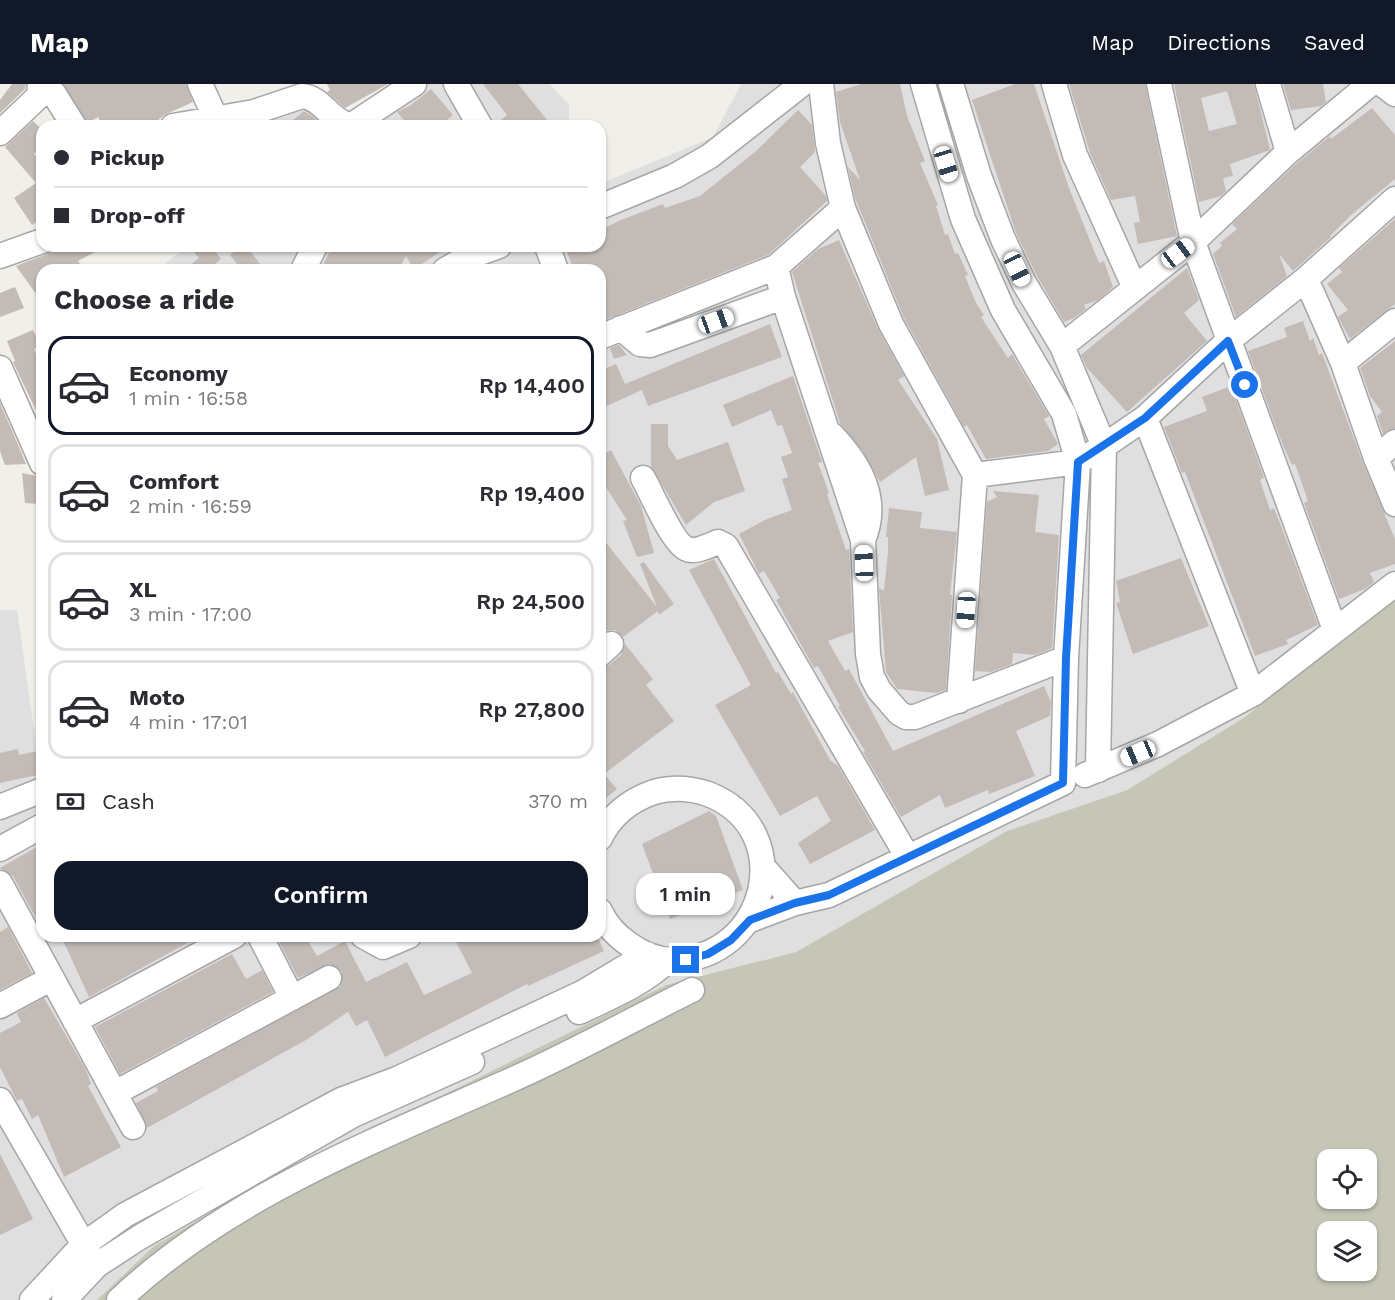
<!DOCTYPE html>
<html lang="en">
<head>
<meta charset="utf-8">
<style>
	:root { --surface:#fff; --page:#f2f2f3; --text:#2b2b33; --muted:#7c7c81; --line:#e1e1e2; --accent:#111827 }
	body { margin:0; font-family:"Work Sans",sans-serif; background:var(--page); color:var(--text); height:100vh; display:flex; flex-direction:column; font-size:22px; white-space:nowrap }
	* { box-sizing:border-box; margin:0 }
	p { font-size:20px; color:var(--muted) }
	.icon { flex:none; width:33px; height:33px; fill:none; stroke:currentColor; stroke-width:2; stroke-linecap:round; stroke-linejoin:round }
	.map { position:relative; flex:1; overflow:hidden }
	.drawer { position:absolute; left:36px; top:180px; width:570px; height:678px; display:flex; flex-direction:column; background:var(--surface); border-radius:18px; box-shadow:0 2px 4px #0004 }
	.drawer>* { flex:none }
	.banner { position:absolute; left:36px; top:36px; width:570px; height:132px; border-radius:18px; box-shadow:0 2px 4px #0004; display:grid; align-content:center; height:132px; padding:0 18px; background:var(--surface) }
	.tools { position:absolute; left:1317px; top:1065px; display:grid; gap:12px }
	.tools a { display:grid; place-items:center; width:60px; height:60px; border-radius:12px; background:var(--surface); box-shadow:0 2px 4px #0004; font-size:30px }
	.end { position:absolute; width:27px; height:27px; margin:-14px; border:8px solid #1a73e8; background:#fff; box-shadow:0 0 0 3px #fff }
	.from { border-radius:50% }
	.bubble { position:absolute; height:42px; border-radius:18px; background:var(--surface); box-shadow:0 2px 4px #0004; font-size:20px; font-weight:600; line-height:42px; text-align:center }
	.car { position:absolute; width:18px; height:36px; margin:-18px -9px; border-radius:8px; box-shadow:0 0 4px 2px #0007; background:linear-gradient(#fff 24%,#345 0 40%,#fff 0 76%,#345 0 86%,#fff 0) }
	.banner b { display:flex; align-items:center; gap:21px; height:57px; font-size:22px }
	.banner b+b { border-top:2px solid var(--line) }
	.banner i { width:15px; height:15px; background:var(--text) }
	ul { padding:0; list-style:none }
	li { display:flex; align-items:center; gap:18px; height:99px; margin:0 12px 9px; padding:0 6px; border:3px solid var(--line); border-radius:18px }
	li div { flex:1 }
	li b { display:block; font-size:22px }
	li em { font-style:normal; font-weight:600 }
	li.selected { border-color:var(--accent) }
	li>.icon { width:54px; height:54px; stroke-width:1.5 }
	h2 { padding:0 18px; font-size:27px; line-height:72px }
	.pay { display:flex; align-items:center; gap:15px; height:66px; padding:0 18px; font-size:22px }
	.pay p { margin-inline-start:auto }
	.action { display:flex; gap:12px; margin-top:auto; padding:12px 18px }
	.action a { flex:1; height:69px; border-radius:18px; background:var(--accent); color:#fff; font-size:24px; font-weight:600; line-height:69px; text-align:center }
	header { display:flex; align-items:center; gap:36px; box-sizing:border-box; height:84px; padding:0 30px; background:var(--accent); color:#fff }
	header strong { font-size:28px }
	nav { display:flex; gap:33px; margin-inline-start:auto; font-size:21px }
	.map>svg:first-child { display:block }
	.residential { fill:#e0dfdf }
	.construction { fill:#c5c6b5; fill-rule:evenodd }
	.building { fill:#c2bbb6; fill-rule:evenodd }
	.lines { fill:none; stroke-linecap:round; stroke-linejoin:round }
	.minor-casing { stroke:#a6a6a6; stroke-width:27 }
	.minor { stroke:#fff; stroke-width:24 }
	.route { stroke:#1a73e8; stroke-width:8 }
</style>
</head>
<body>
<header>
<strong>Map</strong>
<nav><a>Map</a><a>Directions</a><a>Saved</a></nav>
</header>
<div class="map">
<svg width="1395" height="1216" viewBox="0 0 1395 1216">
	<rect width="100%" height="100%" fill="#f1efe9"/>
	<!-- residential -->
	<path class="residential" d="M409 0H550L569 21V42H237L302 12 349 40Z
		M741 0H1395V512L1245 633 1127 706 1007 747 796 868 666 901 248 1107 154 1162 97 1216H0V526H17L35 653 42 651V852H600V186H167L166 179 187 162H262L270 169 282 162H600V100L713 53Z"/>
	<!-- construction -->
	<path class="construction" d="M1395 512V1216H97L154 1162 248 1107 666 901 796 868 1007 747 1127 706 1245 633ZM1328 1076H1366V1114H1328ZM1328 1148H1366V1186H1328Z"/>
	<!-- building -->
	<path class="building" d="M12 0H26L25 5 0 29V16Z
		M63 0H186L193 18 164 31 151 42H103L98 33 87 39Z
		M327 0H388L345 24 327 8 330 6Z
		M483 0H518L552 42H494L507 31Z
		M861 0H900L907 32 925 77 920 79 938 121 936 122 945 151 948 150 955 170 958 169 968 191 965 192 976 219 984 231 981 233 1008 274 1012 270 1049 332 1044 335 1058 360 1048 367 986 375 967 341 964 343 904 234 855 114 848 83 860 96 840 38 836 8Z
		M1015 0H1034L1069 104 1099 179 1104 177 1113 203 1098 216 1084 221 1086 225 1074 234 1064 238 1037 192 1016 149 972 16Z
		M1069 0H1145L1177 152 1138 160 1134 139 1140 138 1135 112 1111 116 1090 69Z
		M1174 0H1254L1270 66 1230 80 1233 92 1223 94 1226 107 1221 112 1199 118ZM1227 7 1237 40 1209 47 1201 14Z
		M1283 0H1323L1326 18 1321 22 1291 26Z
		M431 5 453 31 440 42H409L397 28 411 21Z
		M1372 24 1395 51V95L1351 131 1330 152 1331 153 1293 187 1279 170 1287 192 1236 233 1213 170 1222 162 1220 159 1237 145 1232 140 1295 81 1330 52 1331 55Z
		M798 26 812 41 815 68 800 83 826 112 827 117 768 171 600 238V186H574L567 168 582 162H600V146L621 136 663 120 665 124 700 112 756 67Z
		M304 27 313 33 323 42H286Z
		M33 37 42 46V62L34 70 42 79V134L32 141 14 114 36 99 5 63Z
		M1395 135V220L1350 255 1338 233 1348 226 1327 200 1342 188 1339 184Z
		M839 156 878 245 904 292 898 296 937 355 949 406 925 412 916 373 880 398 863 367 840 339 792 188 818 165Z
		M55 162H106L78 177 84 186H42V218L16 182 47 170Z
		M189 162H211L221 175 208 186H184L199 174Z
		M241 162H246L265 186H242L230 171Z
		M332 162H449L414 185 406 172 398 186H321Z
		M1187 184 1199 216 1184 229 1207 257 1127 328 1087 284 1081 271Z
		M15 203 24 224 0 233V209Z
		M1303 237 1310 257 1313 254 1319 271 1322 269 1363 379 1395 455V480L1370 489 1374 498 1365 505 1339 515 1304 419 1308 417 1295 380 1292 381 1282 359 1248 267 1287 253 1284 244Z
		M770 240 782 273 648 322 642 306 600 325V287L616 280 625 300Z
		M33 246 40 262 34 265 42 285V339L13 278 15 277 7 257Z
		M1395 257V344L1383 350 1377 332 1382 328 1370 312 1360 284Z
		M619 261 627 271 614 275 610 264Z
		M793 292 822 378 818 379 829 409 827 410 846 466 849 465 853 548 828 557 845 587 849 585 893 667 1044 602 1051 618 1050 632 1016 647 1035 692 989 710 988 706 945 724 940 711 901 733 863 668 865 667 838 623 840 622 818 582 814 584 776 516 780 514 764 487 759 490 739 450 767 435 792 426 782 395 788 393 781 373 792 369 782 341 777 342 771 326 732 343 723 321Z
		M1231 302 1264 394 1260 396 1270 426 1274 424 1286 455 1318 541 1286 556 1288 560 1255 572 1185 388 1182 389 1164 343 1207 327 1202 313Z
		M0 319 19 363 26 380 5 381 0 367Z
		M651 340H668V362L677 376 728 358 745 407 714 418 686 441 651 382Z
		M611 366 641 422 654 469 637 473 623 437 627 436 600 394V372Z
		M22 389 42 393 41 420 25 419Z
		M993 407 1039 411 1035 448 1059 451 1052 564 1035 571 1013 569 1012 580 991 588 975 587 987 418 997 413Z
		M889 424 922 428 920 444 957 448 950 511H952L946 606 936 609 897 605 886 588 879 505 884 506 888 469V453H886Z
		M600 451 657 523 640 480 644 478 674 520 659 531 658 527 623 553 615 546H607L600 551Z
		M1181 474 1209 542 1133 570 1116 519 1120 518 1116 497Z
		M714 475 776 589 778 588 791 610 793 608 830 676 838 682 875 746 810 780 798 759 831 737 817 712 780 732 715 621 751 601 689 486Z
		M625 560 653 595 646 601 674 637 604 690 617 705 600 719V584L609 581 621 571Z
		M18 665 19 671 42 666V690L0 699V669Z
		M709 727 716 732 743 806 670 835 642 760Z
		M42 760V836L38 838 13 792 0 784Z
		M8 843 32 889 0 906V848Z
		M61 852H200L89 913Z
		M276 852H305L317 872 345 857 366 898 407 878 424 911 472 889 453 852H597L604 867 528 902 527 900 385 973 367 936 356 942 348 928 306 956 147 1044 136 1019 158 1007 156 1003 341 902 342 888 330 880 298 894Z
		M232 870 246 895 262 886 273 908 120 990 95 943Z
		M44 914 86 986 91 1000 88 1002 121 1063 64 1093 38 1031 32 1035 22 1015 17 1017 0 983V949L21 938 17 929Z
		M0 1070 33 1135 0 1151Z"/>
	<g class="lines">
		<defs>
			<path id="minor" d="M200 0 216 35
				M456 0 480 42
				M821 0 828 59 843 124 891 240 975 391 959 617
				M951 0 979 92 1003 155 1024 199 1062 262 1104 362 1098 686
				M1054 0 1075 71 1134 202
				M1159 0 1193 158 1335 546
				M1268 0 1288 68
				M1382 0 1395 10
				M41 4 54 10 74 42
				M173 42 254 28 302 12C323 13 333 42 352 41L414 0
				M0 49 39 12 40 0
				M600 123 675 92 710 72 802 0
				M547 162 556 186
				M0 172 42 157
				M776 183 783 213 863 456 868 570 872 593 879 606 899 629 906 633H915L1066 574
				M303 186 315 162
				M445 186 466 174 499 162
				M1306 195 1343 279 1376 374 1395 420
				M621 244 640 260 650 261 783 213
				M600 253 776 183 843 124
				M1062 262 1193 158 1288 68 1370 0
				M1343 279 1395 237
				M0 284 42 379
				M1145 334 1253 610
				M832 351C860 380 880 416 863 456
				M1376 374 1395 358
				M975 391 1078 378 1104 362 1145 334 1228 257 1306 195 1395 115
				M643 394C651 408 673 460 687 465 695 469 710 461 718 458L726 462 907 772
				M600 570 611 560
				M1085 691 1158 660 1253 610 1395 500
				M0 723 42 706
				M600 754C611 731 631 716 654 708 672 703 690 704 708 710 799 745 768 875 673 876 644 876 611 852 600 827
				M0 765 42 742
				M763 783 795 819
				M0 799 133 1043
				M750 836 795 819 829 811 1063 699 1066 574 1078 378 1064 330 1003 226 963 135 923 0
				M260 852 292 914
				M363 852 383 863 409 852
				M0 922 52 894
				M579 928C611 913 643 900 668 876
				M75 937 234 852
				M115 1009 329 894
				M0 1016 92 1175
				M32 1216 83 1161 125 1131 341 1016 397 995 582 909 647 870
				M64 1216 97 1181 140 1153 353 1031 472 978
				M119 1216C228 1113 374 1057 509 997 571 970 631 936 692 906"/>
		</defs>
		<!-- minor casing -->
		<use href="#minor" class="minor-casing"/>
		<!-- minor -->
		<use href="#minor" class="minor"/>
	</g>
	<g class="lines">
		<!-- route -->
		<path class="route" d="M686 876 708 870 731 856 750 836 795 819 829 811 1063 699 1066 574 1078 378 1145 334 1228 257 1245 301"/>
	</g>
</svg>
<div class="tools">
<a><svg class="icon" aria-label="locate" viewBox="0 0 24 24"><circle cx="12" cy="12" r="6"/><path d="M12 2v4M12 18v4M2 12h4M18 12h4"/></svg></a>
<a><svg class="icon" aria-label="layers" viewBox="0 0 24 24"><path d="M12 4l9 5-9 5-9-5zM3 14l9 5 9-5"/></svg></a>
</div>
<i class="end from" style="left:1245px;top:301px"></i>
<i class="end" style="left:686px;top:876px"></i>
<div class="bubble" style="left:636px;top:789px;width:99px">1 min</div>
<i class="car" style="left:946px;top:80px;rotate:163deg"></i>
<i class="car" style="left:1178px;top:169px;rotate:53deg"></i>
<i class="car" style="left:1017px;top:185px;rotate:155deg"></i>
<i class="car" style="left:716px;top:237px;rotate:70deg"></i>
<i class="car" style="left:864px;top:479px;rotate:358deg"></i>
<i class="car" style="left:966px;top:526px;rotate:184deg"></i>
<i class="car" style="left:1138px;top:669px;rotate:247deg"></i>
<div class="banner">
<b><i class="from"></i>Pickup</b>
<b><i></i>Drop-off</b>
</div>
<section class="drawer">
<h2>Choose a ride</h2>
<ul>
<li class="selected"><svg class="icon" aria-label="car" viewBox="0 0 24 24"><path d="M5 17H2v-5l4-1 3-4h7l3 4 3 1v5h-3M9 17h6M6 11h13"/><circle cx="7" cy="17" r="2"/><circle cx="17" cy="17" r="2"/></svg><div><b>Economy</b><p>1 min · 16:58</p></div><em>Rp 14,400</em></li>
<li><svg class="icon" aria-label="car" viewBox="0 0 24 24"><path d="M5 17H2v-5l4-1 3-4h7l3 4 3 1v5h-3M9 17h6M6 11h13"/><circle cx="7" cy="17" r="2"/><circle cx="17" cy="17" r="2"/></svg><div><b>Comfort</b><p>2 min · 16:59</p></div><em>Rp 19,400</em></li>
<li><svg class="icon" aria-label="car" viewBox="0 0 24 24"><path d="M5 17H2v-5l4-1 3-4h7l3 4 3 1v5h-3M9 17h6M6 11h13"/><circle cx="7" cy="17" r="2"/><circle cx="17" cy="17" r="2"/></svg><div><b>XL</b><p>3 min · 17:00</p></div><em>Rp 24,500</em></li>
<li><svg class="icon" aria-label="car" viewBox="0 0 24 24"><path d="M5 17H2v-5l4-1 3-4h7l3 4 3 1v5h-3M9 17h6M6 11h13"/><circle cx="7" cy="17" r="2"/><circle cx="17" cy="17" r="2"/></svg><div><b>Moto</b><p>4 min · 17:01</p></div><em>Rp 27,800</em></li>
</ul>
<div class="pay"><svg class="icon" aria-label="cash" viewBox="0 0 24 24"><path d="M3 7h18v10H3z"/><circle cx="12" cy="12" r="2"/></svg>Cash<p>370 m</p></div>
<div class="action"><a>Confirm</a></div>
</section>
</div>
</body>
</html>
